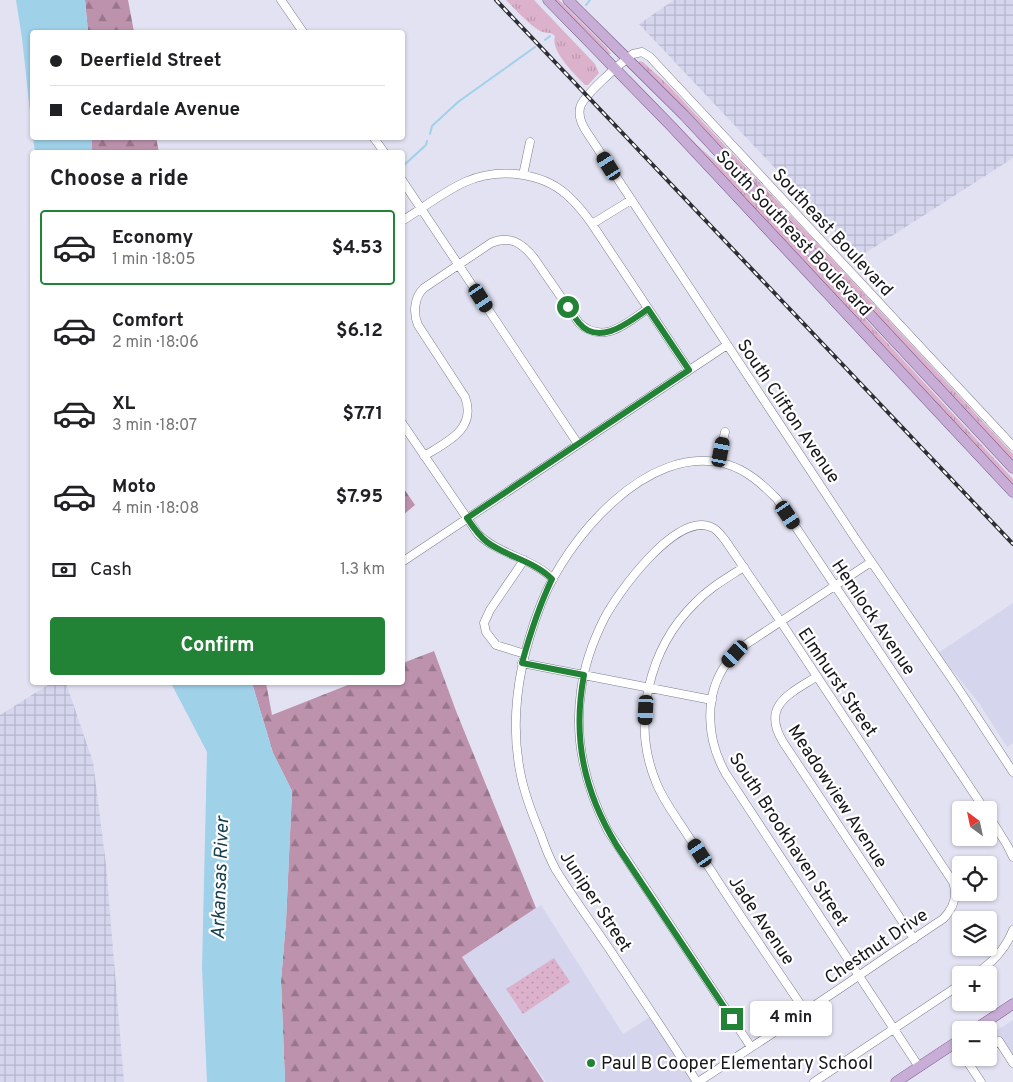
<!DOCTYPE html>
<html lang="en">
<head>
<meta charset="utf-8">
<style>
	:root { --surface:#fff; --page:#f6f6f6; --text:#202124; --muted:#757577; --line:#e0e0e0; --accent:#228336 }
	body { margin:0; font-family:Overpass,sans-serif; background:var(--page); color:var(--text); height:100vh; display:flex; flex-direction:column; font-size:19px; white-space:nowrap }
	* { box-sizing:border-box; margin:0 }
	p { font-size:16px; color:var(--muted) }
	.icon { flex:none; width:28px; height:28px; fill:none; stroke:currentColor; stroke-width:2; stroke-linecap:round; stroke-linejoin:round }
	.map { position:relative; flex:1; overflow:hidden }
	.details { position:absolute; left:30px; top:150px; width:375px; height:535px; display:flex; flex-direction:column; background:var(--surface); border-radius:5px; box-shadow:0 1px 4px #0004 }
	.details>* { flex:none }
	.hud { position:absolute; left:30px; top:30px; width:375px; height:110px; border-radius:5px; box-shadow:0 1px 4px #0004; display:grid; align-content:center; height:110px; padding:0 20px; background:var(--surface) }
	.needle { width:32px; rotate:327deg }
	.fabs { position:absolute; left:952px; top:801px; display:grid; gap:10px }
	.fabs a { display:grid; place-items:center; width:45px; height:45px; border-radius:5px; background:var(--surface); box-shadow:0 1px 4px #0004; font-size:25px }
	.end { position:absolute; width:22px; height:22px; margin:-11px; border:6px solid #228336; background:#fff; box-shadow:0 0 0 2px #fff }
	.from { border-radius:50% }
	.bubble { position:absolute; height:35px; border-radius:5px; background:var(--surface); box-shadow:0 1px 4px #0004; font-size:16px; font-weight:700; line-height:35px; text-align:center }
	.car { position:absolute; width:15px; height:30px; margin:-15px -8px; border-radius:6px; box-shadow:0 0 4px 1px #0007; background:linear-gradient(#222 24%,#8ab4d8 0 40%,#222 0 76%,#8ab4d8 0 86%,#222 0) }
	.hud b { display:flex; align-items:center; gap:18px; height:48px; font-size:19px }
	.hud b+b { border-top:1px solid var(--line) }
	.hud i { width:12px; height:12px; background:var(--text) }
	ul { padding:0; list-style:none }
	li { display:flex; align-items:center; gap:15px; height:75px; margin:0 10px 8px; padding:0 10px; border:2px solid transparent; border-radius:5px }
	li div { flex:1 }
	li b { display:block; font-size:19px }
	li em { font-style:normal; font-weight:700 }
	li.active { border-color:var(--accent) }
	li>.icon { width:45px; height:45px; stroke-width:1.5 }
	h2 { padding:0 20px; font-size:22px; line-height:60px }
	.pay { display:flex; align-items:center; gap:12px; height:55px; padding:0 20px; font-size:19px }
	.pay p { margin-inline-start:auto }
	.button { display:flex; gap:10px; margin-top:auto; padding:10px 20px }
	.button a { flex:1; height:58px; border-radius:5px; background:var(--accent); color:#fff; font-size:20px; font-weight:700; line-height:58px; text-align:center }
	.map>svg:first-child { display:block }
	.built { fill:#d5d5ed }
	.industrial { fill:url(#industrial-grid) }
	.grass { fill:url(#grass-tufts) }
	.forest { fill:url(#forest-firs) }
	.park { fill:url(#park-dots) }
	.water { fill:#9fd1e9 }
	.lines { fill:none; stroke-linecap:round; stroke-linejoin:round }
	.stream { stroke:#9fd1e9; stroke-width:2 }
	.minor-casing { stroke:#7d7e8c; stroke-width:9 }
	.major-casing { stroke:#725683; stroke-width:11 }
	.minor { stroke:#fff; stroke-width:8 }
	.major { stroke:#c8aed6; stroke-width:10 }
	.rail-casing { stroke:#2e2e35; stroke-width:4 }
	.rail { stroke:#fff; stroke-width:2; stroke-dasharray:5.5; stroke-linecap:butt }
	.route { stroke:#228336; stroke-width:6 }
	.poi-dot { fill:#228336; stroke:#fff; stroke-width:2 }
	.labels { text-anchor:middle; stroke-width:4.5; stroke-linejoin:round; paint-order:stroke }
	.street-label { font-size:18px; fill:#16161c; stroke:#fff }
	.poi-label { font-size:18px; fill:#16161c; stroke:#fff; text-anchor:start }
	.water-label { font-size:19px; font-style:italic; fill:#164052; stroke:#fff }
</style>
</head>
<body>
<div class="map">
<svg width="1013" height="1082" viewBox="0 0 1013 1082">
	<defs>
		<pattern id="industrial-grid" width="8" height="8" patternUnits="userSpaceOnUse" patternTransform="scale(1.25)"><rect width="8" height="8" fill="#d5d5ed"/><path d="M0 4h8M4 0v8" fill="none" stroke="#b6b6cb"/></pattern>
		<pattern id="grass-tufts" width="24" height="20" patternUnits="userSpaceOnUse" patternTransform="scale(1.25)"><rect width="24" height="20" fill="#dcb1cc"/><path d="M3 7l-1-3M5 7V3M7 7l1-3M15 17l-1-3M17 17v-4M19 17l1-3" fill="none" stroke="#bc98af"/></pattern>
		<pattern id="forest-firs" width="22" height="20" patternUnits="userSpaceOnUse" patternTransform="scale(1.25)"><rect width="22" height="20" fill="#bd92ad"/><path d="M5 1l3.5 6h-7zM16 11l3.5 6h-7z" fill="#99768c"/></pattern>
		<pattern id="park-dots" width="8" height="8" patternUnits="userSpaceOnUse" patternTransform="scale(1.25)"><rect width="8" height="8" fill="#dcb1cc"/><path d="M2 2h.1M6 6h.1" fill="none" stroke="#bc98af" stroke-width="1.8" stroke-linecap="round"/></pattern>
	</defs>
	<rect width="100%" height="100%" fill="#e2e2f2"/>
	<!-- built -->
	<path class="built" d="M1013 603V743L1007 747 979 703 938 653Z
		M541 905 623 1034 653 1015 697 1082H546L462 957Z
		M1013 1020V1063L993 1033Z"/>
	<!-- industrial -->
	<path class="industrial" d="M674 0H1013V158L859 257 639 24Z
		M51 683H66L93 762 106 865 124 1082H0V715Z"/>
	<!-- grass -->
	<path class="grass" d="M506 0H534L595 64 599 73 588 85H585C575 74 550 51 555 36 550 31 545 34 540 31 527 23 516 10 506 0Z
		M554 0H559L606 47 611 54H607Z
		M639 61 643 62 668 85 815 241 1013 454V462L712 139 699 123 639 63Z
		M629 75 697 145 725 170 808 257 1013 479V487L634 83Z"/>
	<!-- forest -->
	<path class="forest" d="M85 0H128L134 32H88Z
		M92 138H156L159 152H92Z
		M402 486 415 505 403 515H402Z
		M434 651 456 711 536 908 462 957 544 1082H285L281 981 286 921 292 791 273 753 252 683H266L272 715 353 683 402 682 403 663Z"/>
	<!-- park -->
	<path class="park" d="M554 958 570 982 523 1014 506 989Z"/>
	<!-- water -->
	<path class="water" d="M16 0H85L88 32H32V130L22 38Z
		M33 138H92V152H35Z
		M171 683H252L273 753 292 791 286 921 281 981 285 1082H207L202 968 207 752Z"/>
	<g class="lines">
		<!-- stream -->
		<path class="stream" d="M586 5 590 0
			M545 40 550 36
			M430 134 432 126 458 102 535 47
			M402 167 426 145 427 141"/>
		<defs>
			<path id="minor" d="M281 0 303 32
				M374 138 384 152
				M523 175 530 142
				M402 180 578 444
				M402 221C423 208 443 192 465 182 497 168 540 171 567 195 577 204 585 214 592 224L689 370
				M592 224 631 200
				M402 423 478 534C499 555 532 558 553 579
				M1013 446 650 57 642 52 633 54C622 62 582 96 580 108 578 117 583 127 588 134L857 541 956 685 1013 772
				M424 456C447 442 477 429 465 397L418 325C413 313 414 297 424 288L491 243C510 235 522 243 534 258L579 323C603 345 626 324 647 309
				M718 462 725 432
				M524 560 490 610 484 623 486 632 496 645 525 654
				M402 562 727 345
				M871 562 745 645C739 651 731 657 726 664 703 697 707 741 726 774L919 1067
				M744 567C727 578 709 588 695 603 649 648 631 722 656 782 662 798 673 813 683 828 692 842 702 857 712 872 742 919 774 965 805 1011
				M522 663 712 700
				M816 677C789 694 761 706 783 742L914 939
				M989 816 1007 845 1013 857
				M974 975C992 963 1005 950 1013 930
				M955 1043 961 1053
				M989 1047 999 1041 1013 1063
				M965 1058 981 1082
				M697 1082C668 1037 638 992 608 947 591 922 572 896 556 870 550 859 545 847 541 835 532 814 524 793 520 771 509 714 520 658 541 604 566 540 647 442 726 464 747 470 762 484 777 499L985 810
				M698 1082C763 1040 828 997 892 953 909 942 926 930 943 919 953 909 958 896 953 882L781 622 725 540C721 535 717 529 711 527 676 512 618 592 604 619 593 641 584 666 581 691 574 739 586 788 608 831L751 1047
				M814 1082 961 984"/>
			<path id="major" d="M548 0 672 127 1013 492
				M568 0 684 115 1013 468
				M974 1030 1013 1004
				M896 1082 961 1039"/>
		</defs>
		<!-- minor casing -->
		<use href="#minor" class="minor-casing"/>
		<!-- major casing -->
		<use href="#major" class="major-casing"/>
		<!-- minor -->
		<use href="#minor" class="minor"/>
		<!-- major -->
		<use href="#major" class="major"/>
		<defs>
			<path id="rail" d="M496 0 1013 544"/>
		</defs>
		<!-- rail casing -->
		<use href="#rail" class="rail-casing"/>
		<!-- rail -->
		<use href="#rail" class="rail"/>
	</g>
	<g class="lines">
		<!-- route -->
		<path class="route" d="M568 307C571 312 575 318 579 323 599 347 629 322 648 309L689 370 467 518C473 527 479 536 487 542 507 557 534 561 552 579 539 606 530 634 522 663L584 675C572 738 584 792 617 846L732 1019"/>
	</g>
	<!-- markers -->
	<circle class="poi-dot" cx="591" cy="1063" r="5"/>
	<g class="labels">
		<!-- street labels -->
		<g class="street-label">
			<text transform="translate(833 232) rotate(47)" y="6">Southeast Boulevard</text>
			<text transform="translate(794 233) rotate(47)" y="6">South Southeast Boulevard</text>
			<text transform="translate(789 411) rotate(56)" y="6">South Clifton Avenue</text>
			<text transform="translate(874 617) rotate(56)" y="6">Hemlock Avenue</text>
			<text transform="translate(838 682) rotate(56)" y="6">Elmhurst Street</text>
			<text transform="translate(838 796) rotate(57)" y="6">Meadowview Avenue</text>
			<text transform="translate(789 839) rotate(57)" y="6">South Brookhaven Street</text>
			<text transform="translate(596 901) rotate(57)" y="6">Juniper Street</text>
			<text transform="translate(762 920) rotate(56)" y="6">Jade Avenue</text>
			<text transform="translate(876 946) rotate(-34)" y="6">Chestnut Drive</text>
		</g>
		<!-- poi labels -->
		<g class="poi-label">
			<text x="601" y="1069">Paul B Cooper Elementary School</text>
		</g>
		<!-- water labels -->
		<g class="water-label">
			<text transform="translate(219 878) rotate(-88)" y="7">Arkansas River</text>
		</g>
	</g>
</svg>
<div class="fabs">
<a><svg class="needle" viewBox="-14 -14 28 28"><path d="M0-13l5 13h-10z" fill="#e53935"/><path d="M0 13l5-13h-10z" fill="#757577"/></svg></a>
<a><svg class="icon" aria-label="locate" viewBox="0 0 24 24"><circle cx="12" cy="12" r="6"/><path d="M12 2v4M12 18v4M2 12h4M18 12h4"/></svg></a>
<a><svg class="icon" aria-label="layers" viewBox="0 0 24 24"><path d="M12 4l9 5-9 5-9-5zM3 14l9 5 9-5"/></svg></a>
<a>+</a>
<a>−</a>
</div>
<i class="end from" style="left:568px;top:307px"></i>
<i class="end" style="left:732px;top:1019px"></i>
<div class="bubble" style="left:750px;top:1001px;width:82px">4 min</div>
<i class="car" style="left:609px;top:166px;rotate:328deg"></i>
<i class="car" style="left:481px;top:298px;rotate:147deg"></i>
<i class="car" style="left:721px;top:452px;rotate:11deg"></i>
<i class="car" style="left:788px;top:515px;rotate:146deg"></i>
<i class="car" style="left:735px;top:654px;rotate:222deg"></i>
<i class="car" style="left:646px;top:710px;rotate:183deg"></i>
<i class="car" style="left:700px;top:853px;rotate:327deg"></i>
<div class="hud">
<b><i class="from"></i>Deerfield Street</b>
<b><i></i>Cedardale Avenue</b>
</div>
<section class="details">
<h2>Choose a ride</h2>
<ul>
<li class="active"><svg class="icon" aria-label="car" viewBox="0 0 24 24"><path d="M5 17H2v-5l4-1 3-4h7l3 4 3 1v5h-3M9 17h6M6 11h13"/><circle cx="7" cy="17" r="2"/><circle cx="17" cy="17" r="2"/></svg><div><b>Economy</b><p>1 min · 18:05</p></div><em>$4.53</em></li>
<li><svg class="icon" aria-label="car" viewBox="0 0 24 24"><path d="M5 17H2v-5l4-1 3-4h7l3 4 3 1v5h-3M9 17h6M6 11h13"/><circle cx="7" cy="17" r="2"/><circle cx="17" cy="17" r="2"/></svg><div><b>Comfort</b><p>2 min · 18:06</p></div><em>$6.12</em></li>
<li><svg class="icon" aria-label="car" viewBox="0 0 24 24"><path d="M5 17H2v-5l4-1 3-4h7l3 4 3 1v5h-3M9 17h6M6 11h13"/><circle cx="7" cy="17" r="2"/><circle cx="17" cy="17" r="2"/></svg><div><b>XL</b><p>3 min · 18:07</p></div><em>$7.71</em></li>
<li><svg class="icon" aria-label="car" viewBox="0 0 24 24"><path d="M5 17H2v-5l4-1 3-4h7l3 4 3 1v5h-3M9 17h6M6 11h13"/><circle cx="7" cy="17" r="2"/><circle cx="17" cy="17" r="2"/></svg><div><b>Moto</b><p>4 min · 18:08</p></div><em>$7.95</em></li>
</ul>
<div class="pay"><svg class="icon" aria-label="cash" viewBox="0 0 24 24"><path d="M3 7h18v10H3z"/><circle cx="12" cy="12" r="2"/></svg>Cash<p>1.3 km</p></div>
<div class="button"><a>Confirm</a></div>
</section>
</div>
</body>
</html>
